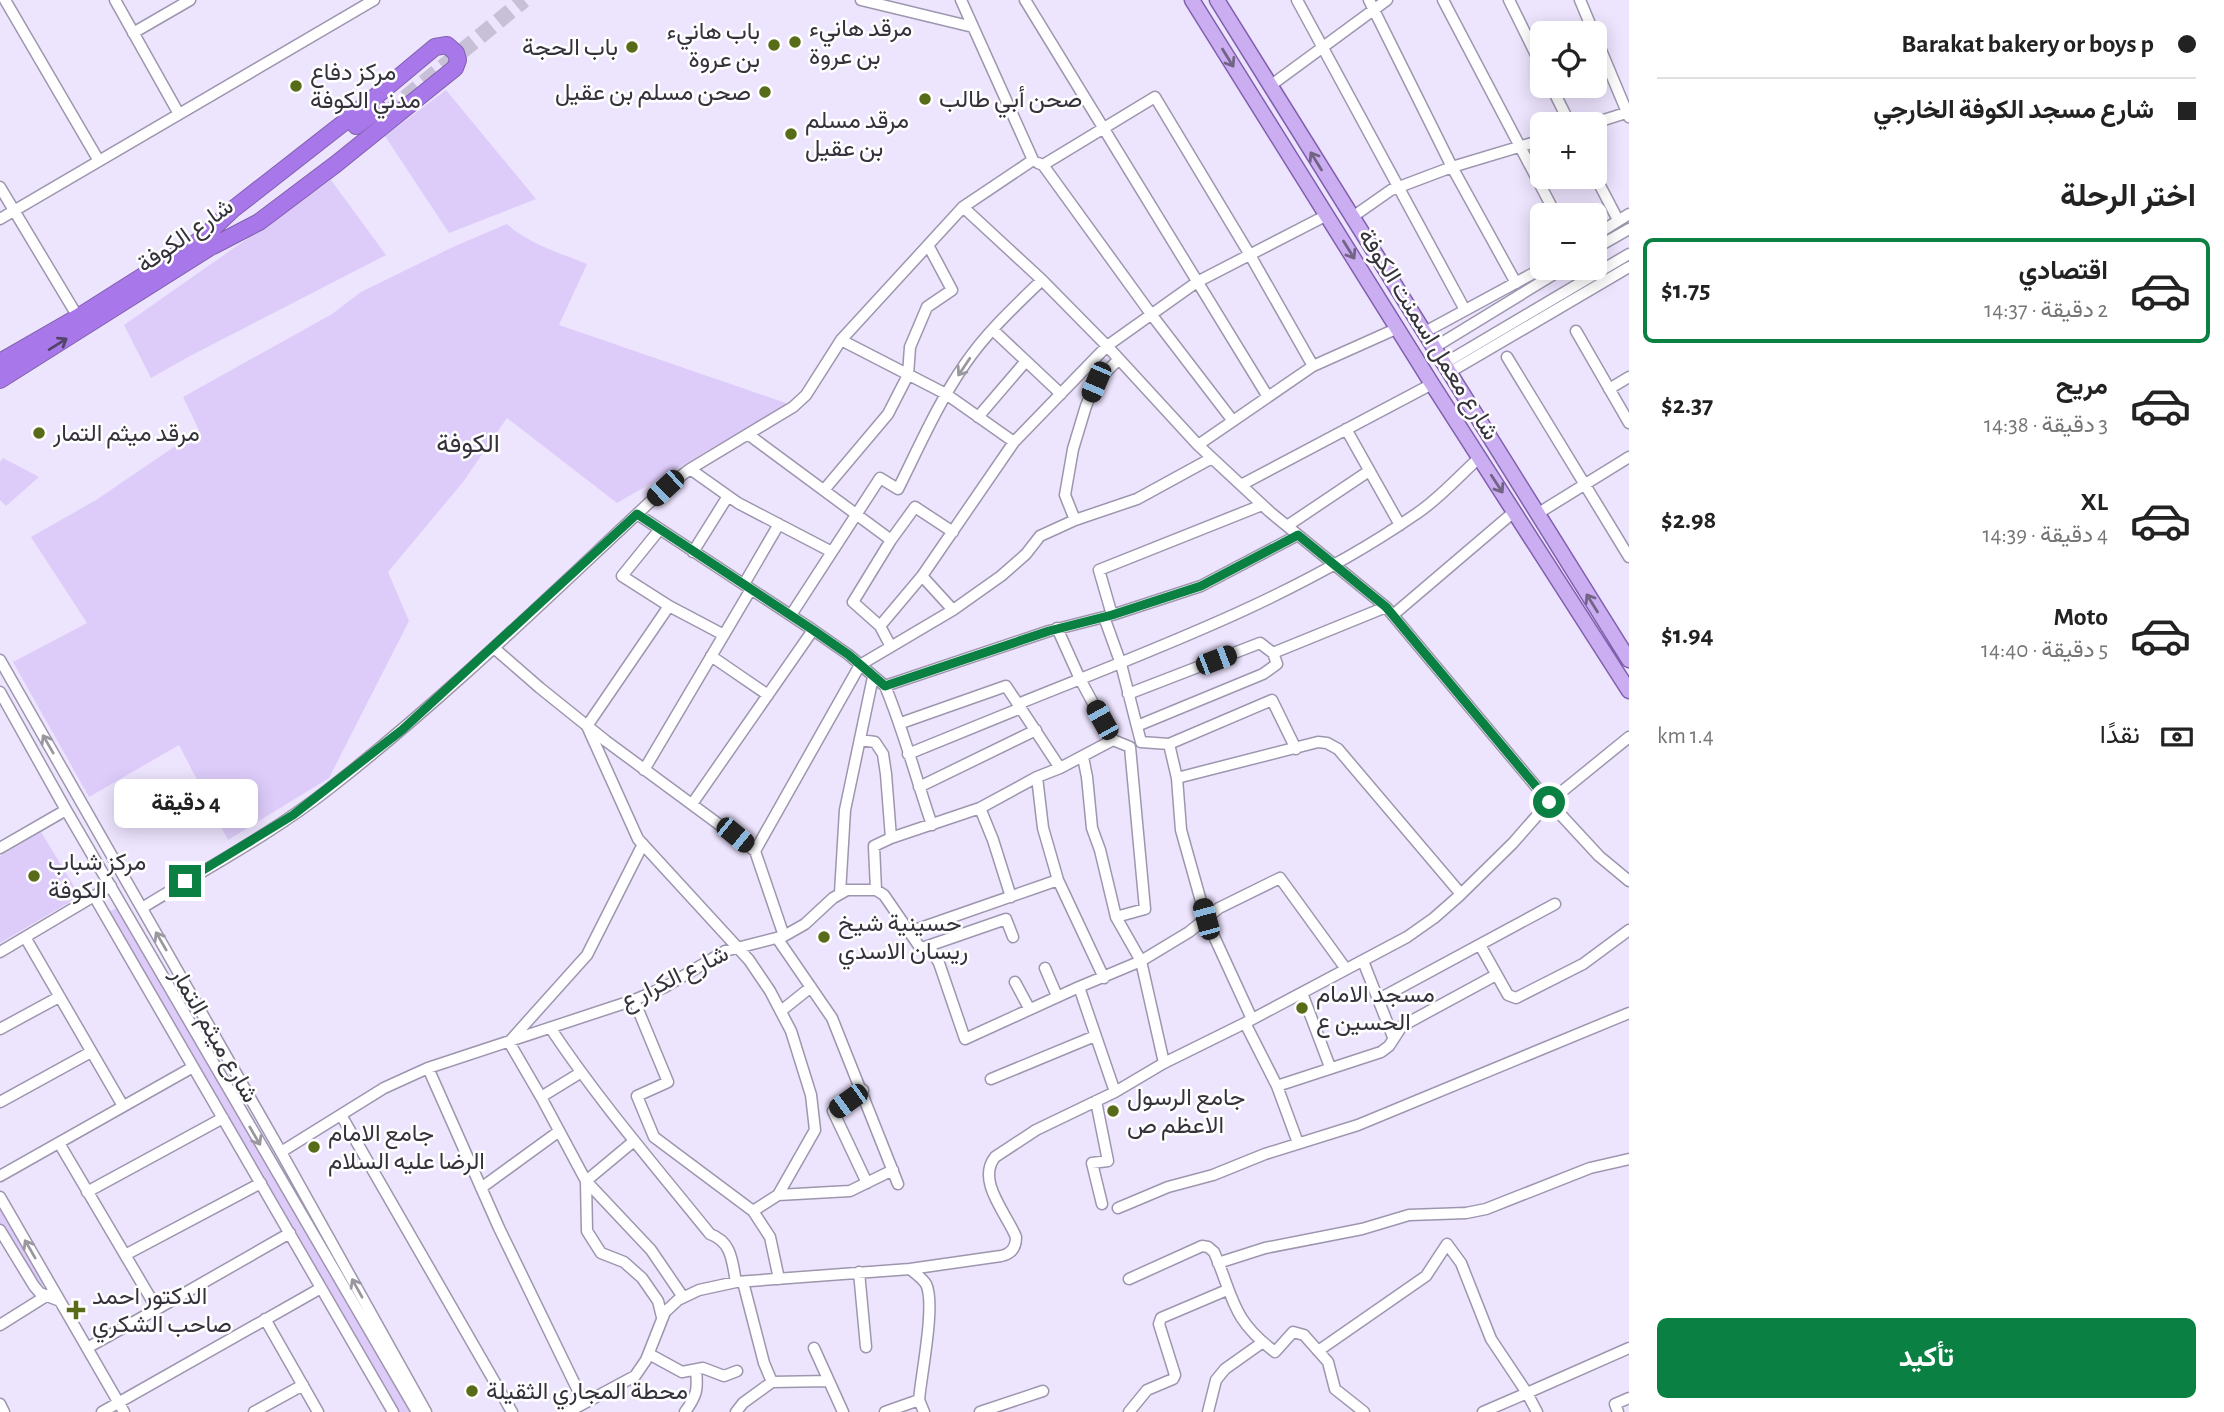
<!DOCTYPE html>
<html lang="ar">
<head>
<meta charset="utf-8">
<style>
	:root { --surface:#fff; --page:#f6f6f6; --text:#222; --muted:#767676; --line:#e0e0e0; --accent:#0b8043 }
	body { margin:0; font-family:"Alegreya Sans",Vazirmatn,sans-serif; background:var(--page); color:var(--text); direction:rtl; height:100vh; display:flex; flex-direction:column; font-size:26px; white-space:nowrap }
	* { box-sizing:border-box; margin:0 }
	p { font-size:23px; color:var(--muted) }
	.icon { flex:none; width:38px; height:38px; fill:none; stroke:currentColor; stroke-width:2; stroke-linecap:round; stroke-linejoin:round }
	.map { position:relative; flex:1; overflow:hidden; direction:ltr }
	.sheet { display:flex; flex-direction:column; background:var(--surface); width:595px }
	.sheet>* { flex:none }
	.hud { display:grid; align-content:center; height:154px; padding:0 28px; background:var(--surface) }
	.tools { position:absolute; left:1530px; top:21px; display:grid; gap:14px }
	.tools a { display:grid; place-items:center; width:77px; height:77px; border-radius:10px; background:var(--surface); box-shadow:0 4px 18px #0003; font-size:35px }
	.end { position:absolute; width:32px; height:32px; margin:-16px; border:9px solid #0b8043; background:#fff; box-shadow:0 0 0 4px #fff }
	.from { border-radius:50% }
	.bubble { position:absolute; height:49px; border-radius:10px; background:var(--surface); box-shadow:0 4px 18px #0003; font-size:23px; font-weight:700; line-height:49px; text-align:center; direction:rtl }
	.car { position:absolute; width:21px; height:42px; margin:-21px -10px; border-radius:9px; box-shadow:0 0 5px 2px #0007; background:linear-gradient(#222 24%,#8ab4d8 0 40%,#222 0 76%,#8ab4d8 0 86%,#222 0) }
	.hud b { display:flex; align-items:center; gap:24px; height:66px; font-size:26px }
	.hud b+b { border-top:2px solid var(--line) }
	.hud i { width:18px; height:18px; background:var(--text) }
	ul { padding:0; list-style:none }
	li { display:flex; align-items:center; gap:21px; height:105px; margin:0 14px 10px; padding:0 14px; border:4px solid transparent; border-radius:10px }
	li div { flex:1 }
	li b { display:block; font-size:26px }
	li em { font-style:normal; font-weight:700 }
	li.on { border-color:var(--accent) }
	li>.icon { width:63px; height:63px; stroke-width:1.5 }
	h2 { padding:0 28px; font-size:32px; line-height:84px }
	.pay { display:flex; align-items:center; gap:18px; height:77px; padding:0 28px; font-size:26px }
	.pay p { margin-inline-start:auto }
	.action { display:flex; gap:14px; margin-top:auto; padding:14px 28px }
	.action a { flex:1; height:80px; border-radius:10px; background:var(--accent); color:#fff; font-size:28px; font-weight:700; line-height:80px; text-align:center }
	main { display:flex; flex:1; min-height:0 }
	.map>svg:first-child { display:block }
	.green { fill:#ddccfa }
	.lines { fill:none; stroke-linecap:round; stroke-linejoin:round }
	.highway-tunnel { stroke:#c8c0d7; stroke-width:16; stroke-dasharray:16 8; stroke-linecap:butt }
	.minor-casing { stroke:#9e96ae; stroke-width:13 }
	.major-casing { stroke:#8060ad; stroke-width:17 }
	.highway-casing { stroke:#8060ad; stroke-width:18 }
	.minor { stroke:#fff; stroke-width:10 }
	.major { stroke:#cbaef2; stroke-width:14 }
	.highway { stroke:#a878ea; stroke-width:16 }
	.oneway { stroke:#726485 }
	.oneway2 { stroke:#524468 }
	.oneway3 { stroke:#9a989e }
	.route { stroke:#0b8043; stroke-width:9 }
	.poi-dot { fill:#586b18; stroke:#fff; stroke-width:2.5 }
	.labels { text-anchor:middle; stroke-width:5; stroke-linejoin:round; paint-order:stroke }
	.poi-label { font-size:24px; fill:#36323c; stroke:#fff; text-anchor:start }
	.street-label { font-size:24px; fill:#36323c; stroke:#fff }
	.neighbourhood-label { font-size:26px; fill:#36323c; stroke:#fff }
</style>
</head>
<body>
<main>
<section class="sheet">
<div class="hud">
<b><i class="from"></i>Barakat bakery or boys p</b>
<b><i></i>شارع مسجد الكوفة الخارجي</b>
</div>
<h2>اختر الرحلة</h2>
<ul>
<li class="on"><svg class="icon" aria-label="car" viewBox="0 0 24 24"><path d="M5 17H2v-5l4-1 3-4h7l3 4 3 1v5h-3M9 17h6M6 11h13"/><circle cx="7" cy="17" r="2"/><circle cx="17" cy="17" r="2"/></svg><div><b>اقتصادي</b><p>2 دقيقة · 14:37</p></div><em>$1.75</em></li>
<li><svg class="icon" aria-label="car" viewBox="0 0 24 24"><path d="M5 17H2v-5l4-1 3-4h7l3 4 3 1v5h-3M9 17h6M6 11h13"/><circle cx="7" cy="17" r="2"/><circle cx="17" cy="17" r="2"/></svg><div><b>مريح</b><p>3 دقيقة · 14:38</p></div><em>$2.37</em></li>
<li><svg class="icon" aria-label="car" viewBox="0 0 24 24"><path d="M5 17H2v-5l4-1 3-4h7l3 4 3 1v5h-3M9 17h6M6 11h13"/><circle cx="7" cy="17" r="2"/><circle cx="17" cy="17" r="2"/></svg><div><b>XL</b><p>4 دقيقة · 14:39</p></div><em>$2.98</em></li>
<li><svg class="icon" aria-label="car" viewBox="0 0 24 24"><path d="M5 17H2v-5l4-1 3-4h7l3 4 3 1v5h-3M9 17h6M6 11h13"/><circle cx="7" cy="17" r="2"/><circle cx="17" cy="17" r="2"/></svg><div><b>Moto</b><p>5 دقيقة · 14:40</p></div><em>$1.94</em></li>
</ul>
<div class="pay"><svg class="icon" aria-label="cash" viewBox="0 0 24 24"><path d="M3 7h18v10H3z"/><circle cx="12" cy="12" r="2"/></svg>نقدًا<p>1.4 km</p></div>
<div class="action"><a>تأكيد</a></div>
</section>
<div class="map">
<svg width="1629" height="1412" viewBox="0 0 1629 1412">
	<rect width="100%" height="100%" fill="#ede4fe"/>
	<!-- green -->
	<path class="green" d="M446 90 536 199 449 233 385 136Z
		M331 180 386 255 190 356 151 378 124 325Z
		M507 224C529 244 560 253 587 264L559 325 789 404 617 503 507 418 463 482 388 572 409 621 329 778 228 840 179 745 89 797 13 662 87 623 31 537 96 500 199 430 183 397 332 314 361 292 455 246Z
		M3 458 39 477 6 506 0 500V462Z
		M41 832 80 896 0 943V856Z
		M120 906 412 1412H396L107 913Z
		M0 1203 46 1282 37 1287 0 1224Z"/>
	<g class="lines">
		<!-- highway-tunnel -->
		<path class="highway-tunnel" d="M387 113 524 0"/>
		<defs>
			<path id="minor" d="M5 0 99 161
				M115 0 179 114
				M861 0 973 27
				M961 0 1033 160
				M1025 0 1268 397
				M1297 0 1465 310
				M1369 0 1452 167 1516 283
				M1443 0 1556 215
				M1509 0 1542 67
				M1580 0 1629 117
				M133 33 190 0
				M1270 86 1387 0
				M1551 86 1570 124
				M1591 124 1629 112
				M1038 163 1043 165 1151 314 1233 421
				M1043 165 1155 97 1250 255 1313 366
				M1594 174 1618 220
				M0 187 78 317
				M963 207 1042 280 1107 346 1198 445 1270 512 1386 607 1549 802 1599 856 1629 881
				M1351 218 1391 190 1452 167 1542 140
				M0 219 374 0
				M1594 236 1629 214
				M1594 249 1629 229
				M993 330 1061 394
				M1576 331 1629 423
				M1425 332 1543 268
				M841 340 946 394 1014 442
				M1435 347 1564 268
				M1507 357 1629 557
				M1445 363 1629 254
				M1450 372 1629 267
				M1609 389 1629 377
				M978 417 1026 361
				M1346 429 1400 525
				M749 435 891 540
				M1198 445 1313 366 1398 328
				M690 469 738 503 832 552
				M1241 485 1432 384
				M824 490 888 414 908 375 910 347 927 307 952 290 928 245
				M637 514 813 630 849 655 885 686 1049 631 1112 615 1201 586 1298 535
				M1537 514 1629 457
				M1075 520 1065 495 1073 449 1086 406 1096 382 1119 359
				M1287 526 1369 471
				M660 529 622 576 669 606 724 635
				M693 552 728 496
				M922 576 953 610
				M744 584 779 524
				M669 606 587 726 638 839 749 960 770 991 791 1031 811 1095 815 1130 778 1195 753 1211
				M791 615 880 478 898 489C919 447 938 403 965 364 986 333 1015 306 1042 280
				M1112 615 1099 570 1262 505
				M1393 615 1515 511
				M1104 617 1121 664 1141 742 1169 744 1177 778
				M880 626 922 576 1014 442 1107 346 1197 282 1327 215
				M1057 628 1080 679 1113 740 1130 747 1145 909 1116 917
				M890 645 880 626 853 602 891 540 915 507 953 532
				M494 648 540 688 606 741 755 851
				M711 656 768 695
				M0 660 281 1152 426 1412
				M885 686C904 731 916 779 932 825
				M0 692 66 810 417 1412
				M1128 694 1260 643 1273 653 1386 607
				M1018 704C1154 649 1295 598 1416 514 1439 499 1459 476 1480 457
				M901 723 1006 686 1060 768
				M1137 726 1263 674 1277 664 1273 653
				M860 740 875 742 883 754 886 774 891 838
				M1169 744 1272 700 1296 749
				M908 754 1021 708
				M1083 757 1087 777 1092 828 1100 850 1116 917 1141 961 1164 1063
				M644 770 751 589
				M1037 777 1043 828 1058 880 1104 978
				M919 787 1036 730
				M692 804 813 630
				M980 808 993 840 1011 897
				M643 844 587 955 509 1042 541 1097 586 1181 587 1231 601 1253 624 1262 642 1278 658 1301 662 1317
				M0 848 66 810
				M876 890 874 846 891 838 980 808 1037 777 1060 768 1113 740
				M840 893 845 810 873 677
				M94 896 393 1412
				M142 908C205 869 272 834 330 788 448 696 555 590 665 488L690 469 793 407 806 395 841 340 963 207 1033 160
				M909 932 1058 880
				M784 936 755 851 860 665 953 610 1001 576 1026 554 1040 536 1075 520 1137 499 1212 458
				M25 937 123 1106
				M777 938 832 1018 898 1184
				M1480 945 1508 995 1516 998 1583 964 1629 930
				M925 947 1006 919 1013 937
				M0 952 111 886
				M1363 961 1393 1037
				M1045 968 1057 996
				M1015 982 1029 1008
				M1079 987 1141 961 1189 932 1219 908 1280 878 1346 969
				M1302 993 1330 1067
				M1379 999 1555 904
				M634 1000 668 1082 637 1096 654 1137 753 1211 770 1237 779 1279
				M781 1011 811 987
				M1252 1019 1206 919 1181 830 1177 778 1318 742 1327 743 1338 749 1461 894
				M1245 1023 1277 1086 1298 1143
				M0 1029 59 997
				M551 1029C599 1101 656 1167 710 1234 732 1242 732 1261 736 1282
				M428 1068 499 1228 584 1403
				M991 1079 1095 1036
				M1277 1086 1381 1052 1389 1046 1402 1026 1496 975
				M863 1090 833 1111 867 1183
				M541 1097 580 1073
				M1096 1101 1108 1161 1092 1163 1102 1204
				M0 1102 91 1052
				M341 1115 512 1412
				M634 1141 586 1181 651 1250 683 1297
				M59 1143 157 1309 87 1348
				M281 1152 384 1088 428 1068 634 1000 665 987 725 951 784 936 805 924 833 898 847 890H876L884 895 919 946 932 951 939 963 965 1039 1079 987 1115 1092
				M0 1176 193 1067
				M481 1188 558 1132
				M87 1192 223 1118
				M778 1195 850 1191 893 1170
				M0 1197 124 1412
				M1118 1208 1168 1187 1213 1175 1265 1154 1358 1125 1629 1013
				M0 1230 34 1286 40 1293 60 1301
				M125 1255 261 1183
				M1218 1263 1265 1248 1362 1229 1409 1215 1466 1213 1486 1209 1590 1168 1629 1159
				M910 1269C915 1273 922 1278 926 1284 936 1304 921 1375 919 1400
				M859 1272 866 1347
				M1129 1279 1202 1246 1208 1247 1214 1252C1234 1298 1231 1319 1275 1352L1293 1332 1304 1335 1328 1362 1335 1389 1364 1412
				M743 1282 764 1363 772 1382
				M157 1309 290 1233
				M265 1319 318 1412
				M0 1325 51 1293
				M814 1348 843 1412
				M1318 1351 1426 1276 1447 1244 1461 1263 1491 1339 1527 1393 1483 1412
				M649 1354 682 1372 703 1368 724 1376 737 1371
				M0 1404 4 1412
				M102 1412 321 1288
				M254 1412 303 1385
				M568 1412 635 1376 646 1360 665 1312 678 1300 699 1290 736 1282 910 1269 1001 1256C1011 1254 1016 1248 1016 1237 1007 1214 976 1181 995 1157L1036 1130 1115 1092 1164 1063 1245 1023 1407 937 1434 918 1459 896 1513 843 1549 802 1629 737
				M685 1412C697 1395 698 1390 696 1370
				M736 1412 743 1403 772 1382 829 1381
				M885 1412 919 1400 924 1412
				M980 1412 1043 1391
				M1129 1412 1147 1390 1173 1379 1175 1375 1159 1324 1161 1318 1227 1290
				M1208 1412 1216 1380 1225 1369 1263 1342
				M1537 1412 1527 1393 1629 1348
				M1618 1412 1615 1404 1629 1398"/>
			<path id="major" d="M1192 0 1432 384 1629 691
				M1217 0 1629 660"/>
			<path id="highway" d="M356 126 379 109
				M203 238 232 210 351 117 435 47 447 45 456 53 458 60 455 68 336 164 259 222 213 246
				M0 362 78 317 211 233
				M0 380 220 241"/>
		</defs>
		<!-- minor casing -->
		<use href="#minor" class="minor-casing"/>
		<!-- major casing -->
		<use href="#major" class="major-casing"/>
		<!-- highway casing -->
		<use href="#highway" class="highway-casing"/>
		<!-- minor -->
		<use href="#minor" class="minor"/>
		<!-- major -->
		<use href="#major" class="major"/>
		<!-- highway -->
		<use href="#highway" class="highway"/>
	</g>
	<!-- one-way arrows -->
	<defs><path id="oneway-shaft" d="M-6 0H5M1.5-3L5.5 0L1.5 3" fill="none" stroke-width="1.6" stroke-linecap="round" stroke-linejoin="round" transform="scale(1.75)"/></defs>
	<g class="oneway">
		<use href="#oneway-shaft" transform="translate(1228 58) rotate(58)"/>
		<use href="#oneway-shaft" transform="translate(1316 161) rotate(-122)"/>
		<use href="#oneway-shaft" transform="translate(1349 250) rotate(58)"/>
		<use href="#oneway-shaft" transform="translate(1497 484) rotate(57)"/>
		<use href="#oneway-shaft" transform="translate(1592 603) rotate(-122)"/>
	</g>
	<use class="oneway2" href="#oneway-shaft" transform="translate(58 344) rotate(-32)"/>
	<g class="oneway3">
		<use href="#oneway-shaft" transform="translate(964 367) rotate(124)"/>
		<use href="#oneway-shaft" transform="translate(48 744) rotate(-120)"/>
		<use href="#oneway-shaft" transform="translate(161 941) rotate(-120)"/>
		<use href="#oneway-shaft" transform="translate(255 1136) rotate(60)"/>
		<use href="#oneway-shaft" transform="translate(30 1249) rotate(-120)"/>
		<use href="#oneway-shaft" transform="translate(357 1288) rotate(-119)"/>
	</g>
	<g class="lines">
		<!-- route -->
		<path class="route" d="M185 881 293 815 402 730 637 514 813 630 849 655 885 686 1049 631 1112 615 1201 586 1298 535 1386 607 1549 802"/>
	</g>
	<!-- markers -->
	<g class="poi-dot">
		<circle cx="795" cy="42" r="7"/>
		<circle cx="774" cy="45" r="7"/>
		<circle cx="632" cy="47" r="7"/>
		<circle cx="296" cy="86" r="7"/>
		<circle cx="765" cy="92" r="7"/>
		<circle cx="925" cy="99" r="7"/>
		<circle cx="791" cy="134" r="7"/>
		<circle cx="39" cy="433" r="7"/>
		<circle cx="34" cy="876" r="7"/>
		<circle cx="824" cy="937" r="7"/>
		<circle cx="1302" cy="1008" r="7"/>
		<circle cx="1113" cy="1111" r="7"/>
		<circle cx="314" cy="1147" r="7"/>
		<path d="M72.5 1299.5h7v7h7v7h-7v7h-7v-7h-7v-7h7z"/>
		<circle cx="472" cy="1391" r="7"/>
	</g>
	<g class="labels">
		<!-- poi labels -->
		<g class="poi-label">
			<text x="809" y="36">مرقد هانيء<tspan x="809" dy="28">بن عروة</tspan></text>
			<text x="760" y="39" text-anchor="end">باب هانيء<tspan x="760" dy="28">بن عروة</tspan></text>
			<text x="618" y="55" text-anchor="end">باب الحجة</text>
			<text x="310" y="80">مركز دفاع<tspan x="310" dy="28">مدني الكوفة</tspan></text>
			<text x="751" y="100" text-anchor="end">صحن مسلم بن عقيل</text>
			<text x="939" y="107">صحن أبي طالب</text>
			<text x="805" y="128">مرقد مسلم<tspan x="805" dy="28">بن عقيل</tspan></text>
			<text x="53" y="441">مرقد ميثم التمار</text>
			<text x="48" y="870">مركز شباب<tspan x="48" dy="28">الكوفة</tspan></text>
			<text x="838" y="931">حسينية شيخ<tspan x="838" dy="28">ريسان الاسدي</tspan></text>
			<text x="1316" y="1002">مسجد الامام<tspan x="1316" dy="28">الحسين ع</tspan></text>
			<text x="1127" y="1105">جامع الرسول<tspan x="1127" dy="28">الاعظم ص</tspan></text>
			<text x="328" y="1141">جامع الامام<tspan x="328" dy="28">الرضا عليه السلام</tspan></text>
			<text x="92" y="1304">الدكتور احمد<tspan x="92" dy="28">صاحب الشكري</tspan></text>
			<text x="486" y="1399">محطة المجاري الثقيلة</text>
		</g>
		<!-- street labels -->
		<g class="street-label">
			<text transform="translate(185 235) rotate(-35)" y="8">شارع الكوفة</text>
			<text transform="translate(1429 334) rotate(58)" y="8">شارع معمل اسمنت الكوفة</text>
			<text transform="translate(674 977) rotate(-26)" y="8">شارع الكرار ع</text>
			<text transform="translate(215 1035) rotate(60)" y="8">شارع ميثم التمار</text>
		</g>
		<!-- neighbourhood labels -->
		<g class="neighbourhood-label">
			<text x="468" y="452">الكوفة</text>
		</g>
	</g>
</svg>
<div class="tools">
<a><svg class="icon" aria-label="locate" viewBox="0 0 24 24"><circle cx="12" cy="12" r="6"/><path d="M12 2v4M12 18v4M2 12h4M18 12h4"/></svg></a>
<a>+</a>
<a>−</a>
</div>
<i class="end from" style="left:1549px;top:802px"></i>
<i class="end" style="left:185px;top:881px"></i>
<div class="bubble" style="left:114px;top:779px;width:144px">4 دقيقة</div>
<i class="car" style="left:1096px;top:382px;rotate:203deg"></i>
<i class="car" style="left:665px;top:488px;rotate:227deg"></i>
<i class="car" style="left:1216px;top:660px;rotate:69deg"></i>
<i class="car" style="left:1102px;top:720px;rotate:331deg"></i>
<i class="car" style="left:735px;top:835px;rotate:129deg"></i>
<i class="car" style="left:1206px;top:919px;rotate:345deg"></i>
<i class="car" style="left:848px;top:1101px;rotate:234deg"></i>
</div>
</main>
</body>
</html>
